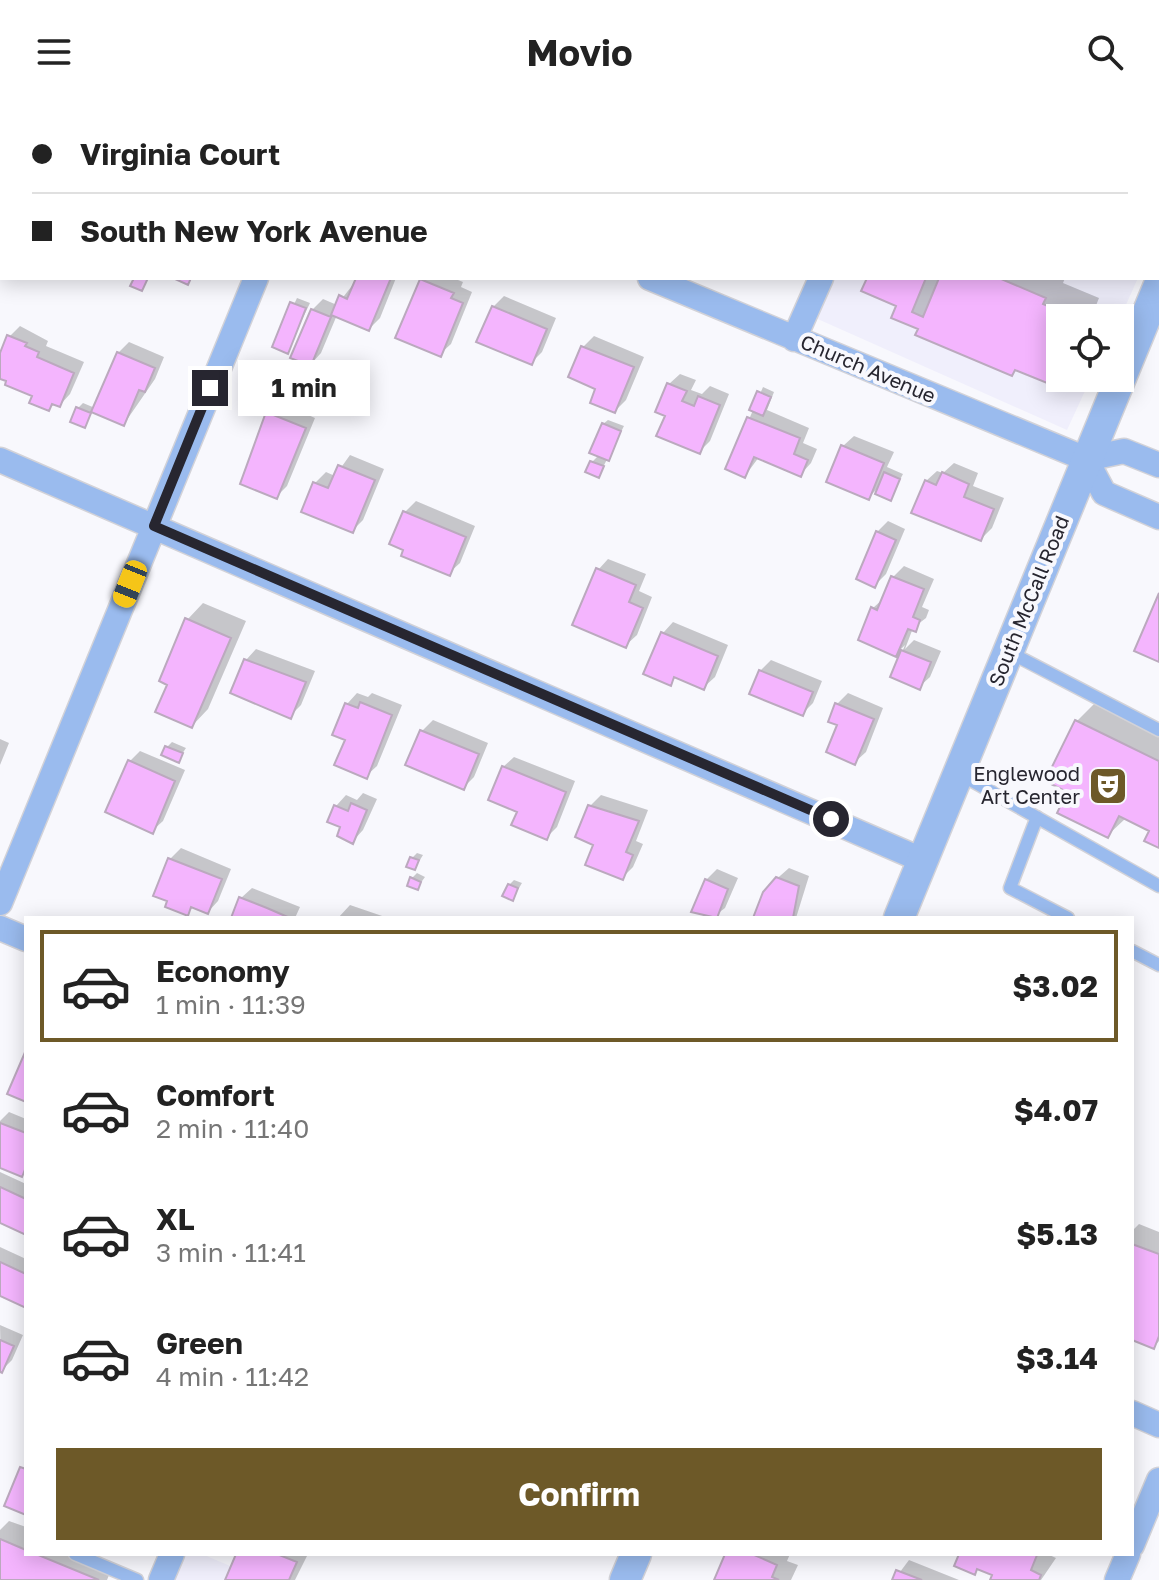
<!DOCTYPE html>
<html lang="en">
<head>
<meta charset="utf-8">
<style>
	:root { --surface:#fff; --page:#f2f2f2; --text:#222; --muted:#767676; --line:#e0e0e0; --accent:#6d5928 }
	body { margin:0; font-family:"Golos Text",sans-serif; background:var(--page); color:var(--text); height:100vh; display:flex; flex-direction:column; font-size:30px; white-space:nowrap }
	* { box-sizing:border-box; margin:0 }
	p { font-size:26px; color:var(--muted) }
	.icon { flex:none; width:44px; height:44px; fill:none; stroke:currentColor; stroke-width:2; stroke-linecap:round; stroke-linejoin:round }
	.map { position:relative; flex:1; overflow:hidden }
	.details { position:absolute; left:24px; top:812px; width:1110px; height:640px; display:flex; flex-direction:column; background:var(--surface); border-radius:0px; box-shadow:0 4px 20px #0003 }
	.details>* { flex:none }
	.top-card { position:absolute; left:0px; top:0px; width:1160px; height:176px; box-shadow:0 4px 20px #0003; display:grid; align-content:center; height:176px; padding:0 32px; background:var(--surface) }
	.buttons { position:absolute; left:1046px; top:200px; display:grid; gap:16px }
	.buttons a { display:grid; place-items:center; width:88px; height:88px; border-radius:0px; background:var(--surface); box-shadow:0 4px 20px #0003; font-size:40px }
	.end { position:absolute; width:36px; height:36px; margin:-18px; border:10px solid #272630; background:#fff; box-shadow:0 0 0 4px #fff }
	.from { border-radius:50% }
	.bubble { position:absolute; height:56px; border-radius:0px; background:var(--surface); box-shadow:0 4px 20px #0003; font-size:26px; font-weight:700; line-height:56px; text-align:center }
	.car { position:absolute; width:24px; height:48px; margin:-24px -12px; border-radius:10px; box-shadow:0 0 6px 2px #0007; background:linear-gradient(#f5c518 24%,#345 0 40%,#f5c518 0 76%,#345 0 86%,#f5c518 0) }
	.top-card b { display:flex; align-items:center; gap:28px; height:76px; font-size:30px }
	.top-card b+b { border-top:2px solid var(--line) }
	.top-card i { width:20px; height:20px; background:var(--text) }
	ul { padding:14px 0 0; list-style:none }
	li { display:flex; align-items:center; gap:24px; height:112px; margin:0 16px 12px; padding:0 16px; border:4px solid transparent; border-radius:0px }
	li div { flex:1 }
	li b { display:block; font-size:30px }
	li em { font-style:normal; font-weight:700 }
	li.on { border-color:var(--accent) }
	li>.icon { width:72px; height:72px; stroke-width:1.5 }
	.action { display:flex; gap:16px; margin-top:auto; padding:16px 32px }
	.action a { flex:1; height:92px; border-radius:0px; background:var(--accent); color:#fff; font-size:32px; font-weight:700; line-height:92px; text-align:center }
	header { display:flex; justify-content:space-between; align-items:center; height:104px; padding:0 32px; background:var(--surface); font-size:36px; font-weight:700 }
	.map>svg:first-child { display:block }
	.built { fill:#f0effc }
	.shadow { fill:#0003 }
	.building { fill:#f4b5fe; stroke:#bba9be; stroke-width:2 }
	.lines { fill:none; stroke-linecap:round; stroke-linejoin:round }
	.service-casing { stroke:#d2d2d8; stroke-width:15 }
	.minor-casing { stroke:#d2d2d8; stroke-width:27 }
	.tertiary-casing { stroke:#d2d2d8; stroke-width:33 }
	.service { stroke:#9abbee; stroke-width:12 }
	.minor { stroke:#9abbee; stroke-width:24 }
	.tertiary { stroke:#9abbee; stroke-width:30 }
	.route { stroke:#272630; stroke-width:10 }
	.labels { text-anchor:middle; stroke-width:8; stroke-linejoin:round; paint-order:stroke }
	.street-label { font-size:20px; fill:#272630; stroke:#f8f8fd }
	.poi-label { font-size:20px; fill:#272630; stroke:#f8f8fd; text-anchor:end }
</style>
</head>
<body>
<header><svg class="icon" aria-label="menu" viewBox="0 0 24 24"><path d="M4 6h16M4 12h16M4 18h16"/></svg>Movio<svg class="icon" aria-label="search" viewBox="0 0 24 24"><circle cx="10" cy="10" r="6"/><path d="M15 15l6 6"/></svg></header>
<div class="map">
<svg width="1159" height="1476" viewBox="0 0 1159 1476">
	<rect width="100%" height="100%" fill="#f8f8fd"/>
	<!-- built -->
	<path class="built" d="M862 0H1129L1134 2H862Z
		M813 174H1138L1120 214H1060V274H1091L1067 326 802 208Z
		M160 1450H202L263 1476H150Z"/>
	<!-- shadow -->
	<path class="shadow" d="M614 0H663L668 2H612Z
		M358 174H396L380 214 369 225 337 211 321 249 311 260 312 206 323 195 337 201Z
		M424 174H453L463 178 461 183 472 188 451 240 440 250Z
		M869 174H1065L1063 179 1099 194 1091 214H1060V270L1051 279 1017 264 1012 269 920 224Z
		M504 192 556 214 542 248 531 259 493 203Z
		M297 194 310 199 287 247 274 242Z
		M20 222 48 237 46 242 84 258 70 290 60 301 54 299 48 305 35 291 0 273V254L9 233Z
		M594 232 644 253 626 296 615 307 598 284 571 272 583 243Z
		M129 238 164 253 155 275 124 320 93 307 84 321 78 304 83 299 95 304 118 249Z
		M680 270 696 276 691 286 702 290 710 282 729 290 710 337 699 348 668 311 669 280Z
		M763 283 774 288 767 306 809 324 803 339 817 345 811 359 801 370 759 353 745 372 728 364Z
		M278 298 315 314 287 382 276 393 268 309Z
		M608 316 624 322 599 371 592 358 599 351 603 320Z
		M854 332 894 348 887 363 903 370 890 395 881 381 869 393 843 342Z
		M350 351 384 365 363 416 352 427 303 407 315 379 326 368 335 372Z
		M954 359 978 369 973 382 1004 394 992 424 981 435 926 377 937 367 943 369Z
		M416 397 475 422 460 459 449 469 405 408Z
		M888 417 905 425 886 470 875 481 877 428Z
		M608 455 646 470 639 487 652 493 637 531 626 541 598 466Z
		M904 462 934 475 922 503 929 506 926 514 913 524 905 545 914 536 941 547 930 573 919 583 892 572 905 541 896 550 873 504 884 494 893 473Z
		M203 499 246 517 208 605 192 622 170 580 187 516Z
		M673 518 728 541 715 573 704 583 677 572 670 579 663 529Z
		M256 545 315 567 301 601 290 612 246 556Z
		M771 556 822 577 813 599 802 610 760 567Z
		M357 589 368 593 372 589 402 601 377 662 366 672 347 635V600Z
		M848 589 883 604 866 648 855 658 839 620 837 600Z
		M1098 596 1159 625V742L1151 726 1126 714 1108 731 1070 687 1077 617Z
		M433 616 488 639 474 673 464 683 422 627Z
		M0 635 9 639 0 661Z
		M172 638 186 644 178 656 167 643Z
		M140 647 185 666 163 717 152 727 129 658Z
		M514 653 575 677 557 723 546 734 503 663Z
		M363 689 377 695 363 726 353 737 336 702 346 691 357 696Z
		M601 691 648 706 636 737 643 740 633 763 622 774 596 740 590 702Z
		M181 744 231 765 218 797 208 808 194 802 187 810 170 755Z
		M417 749 423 751 415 764 412 754Z
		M789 764 809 772 796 814H756L772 779Z
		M717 765 738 774 725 804 712 814 694 807 706 776Z
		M417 769 425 773 417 784 412 774Z
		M514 776 522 779 513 794 509 781Z
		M252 784 300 803 295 814H233L241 794Z
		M350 801 388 814H338Z
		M9 1008 26 1015V1066L22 1070 0 1061V1017Z
		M0 1068 26 1080V1128L0 1117Z
		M1139 1120 1159 1128V1237L1154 1243 1132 1228V1127Z
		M0 1143 26 1155V1202L0 1190Z
		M0 1221 23 1231 12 1256 1 1267Z
		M9 1417 26 1423V1450H92L114 1459 107 1476H0V1426Z
		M238 1450H308L295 1476H228Z
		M727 1450H790L787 1457 798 1461 791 1476H716Z
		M961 1450H1047L1056 1454 1041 1476H992L995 1470 979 1464 974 1469Z
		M909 1456 959 1476H894Z"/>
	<!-- building -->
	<path class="building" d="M1 0H71L76 2H2V28Z
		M134 174H148L142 187 130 182Z
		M173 174H191L188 181Z
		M356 174H391L369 227 331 211 339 191 347 195Z
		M867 174H926L912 208 923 213 939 174H999L1046 194 1043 200 1076 214H1060V261L1052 281 1015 266 1012 272 915 231 918 225 891 214 896 202 861 187Z
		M420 175 454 189 451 194 463 199 441 253 395 234Z
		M290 198 306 204 288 250 272 243Z
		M492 202 547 225 532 261 476 238Z
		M311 205 331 213 311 262 290 254Z
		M7 231 27 239 25 242 39 248 37 253 74 269 60 303 52 300 49 307 29 299 32 292 5 281 6 277 0 275V249Z
		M581 242 634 263 615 309 590 299 595 285 568 273Z
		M117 248 155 264 145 288 139 286 124 322 91 308Z
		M667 279 687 287 682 297 694 302 698 292 720 301 700 350 656 332 665 312 655 308Z
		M757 287 771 293 763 312 749 306Z
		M76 303 91 309 85 324 70 318Z
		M266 308 306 324 277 395 240 380Z
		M747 313 800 334 794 350 808 356 801 373 754 353 745 374 725 365Z
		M602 319 621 327 609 357 589 349Z
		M841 341 884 359 869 396 826 378Z
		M590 357 604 362 599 374 585 368Z
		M338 361 375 376 353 429 301 408 313 378 328 384Z
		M884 368 900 375 891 397 875 390Z
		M942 368 969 380 964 393 994 405 981 437 911 409 925 376 936 381Z
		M403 407 466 433 450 472 401 452 403 446 389 440Z
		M876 427 896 436 875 484 856 475Z
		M596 464 636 481 629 498 643 504 626 544 572 521Z
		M891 472 924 485 913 513 920 516 916 528 908 525 896 553 858 536 871 503 877 506Z
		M1159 489V558L1134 547Z
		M185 514 231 534 192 624 155 608 167 581 159 577Z
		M661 528 718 552 704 586 674 573 671 582 643 570Z
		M901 546 931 558 920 586 890 573Z
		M244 555 306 578 291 615 230 589Z
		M759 566 813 588 803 612 749 590Z
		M360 598 392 611 367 675 334 661 345 636 332 631 345 599 358 604Z
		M835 599 874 615 855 661 826 648 837 621 828 618Z
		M1075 616 1159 657V744L1144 737 1149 727 1119 712 1108 734 1057 709 1067 688 1045 677Z
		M420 626 479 650 464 686 405 661Z
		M165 642 183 649 179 659 161 651Z
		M128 656 175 677 153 730 105 708Z
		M502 662 566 688 547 736 511 721 517 708 488 696Z
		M351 699 367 706 353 740 337 732 340 723 327 718 334 701 348 707Z
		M588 701 639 717 626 748 633 751 623 776 585 761 593 741 575 733Z
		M410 753 419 756 415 766 406 763Z
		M168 754 222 775 208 810 191 803 188 812 165 803 167 797 153 792Z
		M410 773 421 778 418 786 407 782Z
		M776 773 799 782 793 814H753L763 788Z
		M705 775 728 785 717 814 691 808Z
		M508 780 518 784 513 797 502 792Z
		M239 793 267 804 290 814H231Z
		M26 946V998L7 990Z
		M0 1019 26 1029V1063L22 1073 0 1064Z
		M0 1083 26 1095V1131L0 1119Z
		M1132 1140 1159 1150V1232L1154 1245 1132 1236Z
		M0 1158 26 1170V1204L0 1192Z
		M0 1236 14 1242 2 1269 0 1268Z
		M20 1363 26 1365V1411L4 1402Z
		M0 1435 26 1446V1450H36L99 1476H0Z
		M236 1450H277L297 1458 289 1476H225Z
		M725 1450H752L777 1461 772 1473 779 1476H714Z
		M959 1450H1034L1037 1451 1031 1466 1041 1471 1039 1476H990L992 1471 977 1465 975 1471 954 1462Z
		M896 1466 922 1476H892Z"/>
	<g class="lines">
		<defs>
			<path id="service" d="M991 0 996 2
				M1158 71 1159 72
				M1009 548 1159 626
				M958 669 1159 782
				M1037 713 1010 784 1068 814
				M1132 847 1159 861
				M75 1450 137 1476"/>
			<path id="minor" d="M242 0 247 2
				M548 2 549 0
				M887 2V0
				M650 174 1086 355
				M794 235 821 174
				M1086 355 1104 389 1159 413
				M1086 355 1124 347 1159 361
				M0 356 922 756
				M0 799 256 174
				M0 824 26 835
				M1132 1309 1159 1321
				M1132 1441 1159 1376
				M161 1476 172 1450
				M1117 1476 1128 1450"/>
			<path id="tertiary" d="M899 814 1159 181
				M625 1476 636 1450"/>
		</defs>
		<!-- service casing -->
		<use href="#service" class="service-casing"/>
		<!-- minor casing -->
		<use href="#minor" class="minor-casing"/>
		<!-- tertiary casing -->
		<use href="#tertiary" class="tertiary-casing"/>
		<!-- service -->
		<use href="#service" class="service"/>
		<!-- minor -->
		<use href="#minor" class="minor"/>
		<!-- tertiary -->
		<use href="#tertiary" class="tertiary"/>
	</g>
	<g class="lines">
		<!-- route -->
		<path class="route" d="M210 284 154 422 831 715"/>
	</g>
	<!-- icons -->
	<defs>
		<symbol id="theatre-square" viewBox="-11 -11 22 22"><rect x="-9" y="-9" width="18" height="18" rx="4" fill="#6d5928" stroke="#f8f8fd"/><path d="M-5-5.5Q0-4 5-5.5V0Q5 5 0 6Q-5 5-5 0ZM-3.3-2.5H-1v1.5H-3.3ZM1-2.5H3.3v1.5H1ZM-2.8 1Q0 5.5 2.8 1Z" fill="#fff"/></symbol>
	</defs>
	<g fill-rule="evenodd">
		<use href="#theatre-square" x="1086" y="660" width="44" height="44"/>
	</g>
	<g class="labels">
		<!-- street labels -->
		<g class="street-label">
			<text transform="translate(868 265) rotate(23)" y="7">Church Avenue</text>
			<text transform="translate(1029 497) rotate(-68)" y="7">South McCall Road</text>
		</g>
		<!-- poi labels -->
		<g class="poi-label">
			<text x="1080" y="677">Englewood<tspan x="1080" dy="23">Art Center</tspan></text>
		</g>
	</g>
</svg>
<div class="buttons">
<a><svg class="icon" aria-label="locate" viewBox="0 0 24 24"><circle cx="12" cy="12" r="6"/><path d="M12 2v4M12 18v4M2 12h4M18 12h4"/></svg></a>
</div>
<i class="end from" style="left:831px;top:715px"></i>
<i class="end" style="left:210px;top:284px"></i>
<div class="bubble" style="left:238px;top:256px;width:132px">1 min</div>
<i class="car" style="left:130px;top:480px;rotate:202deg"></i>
<div class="top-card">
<b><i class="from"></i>Virginia Court</b>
<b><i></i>South New York Avenue</b>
</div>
<section class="details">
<ul>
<li class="on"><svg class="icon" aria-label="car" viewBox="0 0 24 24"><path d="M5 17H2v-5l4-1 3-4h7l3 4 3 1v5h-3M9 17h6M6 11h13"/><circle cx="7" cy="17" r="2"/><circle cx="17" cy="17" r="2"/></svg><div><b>Economy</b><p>1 min · 11:39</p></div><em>$3.02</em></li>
<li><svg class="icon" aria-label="car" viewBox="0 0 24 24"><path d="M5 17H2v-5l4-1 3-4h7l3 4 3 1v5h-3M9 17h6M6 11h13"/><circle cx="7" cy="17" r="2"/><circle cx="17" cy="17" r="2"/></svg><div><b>Comfort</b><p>2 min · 11:40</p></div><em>$4.07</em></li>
<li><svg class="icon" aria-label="car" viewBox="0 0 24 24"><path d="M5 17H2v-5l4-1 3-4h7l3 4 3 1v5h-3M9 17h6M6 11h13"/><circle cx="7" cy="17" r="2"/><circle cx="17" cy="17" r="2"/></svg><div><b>XL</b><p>3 min · 11:41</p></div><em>$5.13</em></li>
<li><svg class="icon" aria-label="car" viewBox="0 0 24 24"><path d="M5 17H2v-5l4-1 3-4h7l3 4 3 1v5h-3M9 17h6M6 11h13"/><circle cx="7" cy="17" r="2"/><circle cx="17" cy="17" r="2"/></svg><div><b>Green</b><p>4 min · 11:42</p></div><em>$3.14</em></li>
</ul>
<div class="action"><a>Confirm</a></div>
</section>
</div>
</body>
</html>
